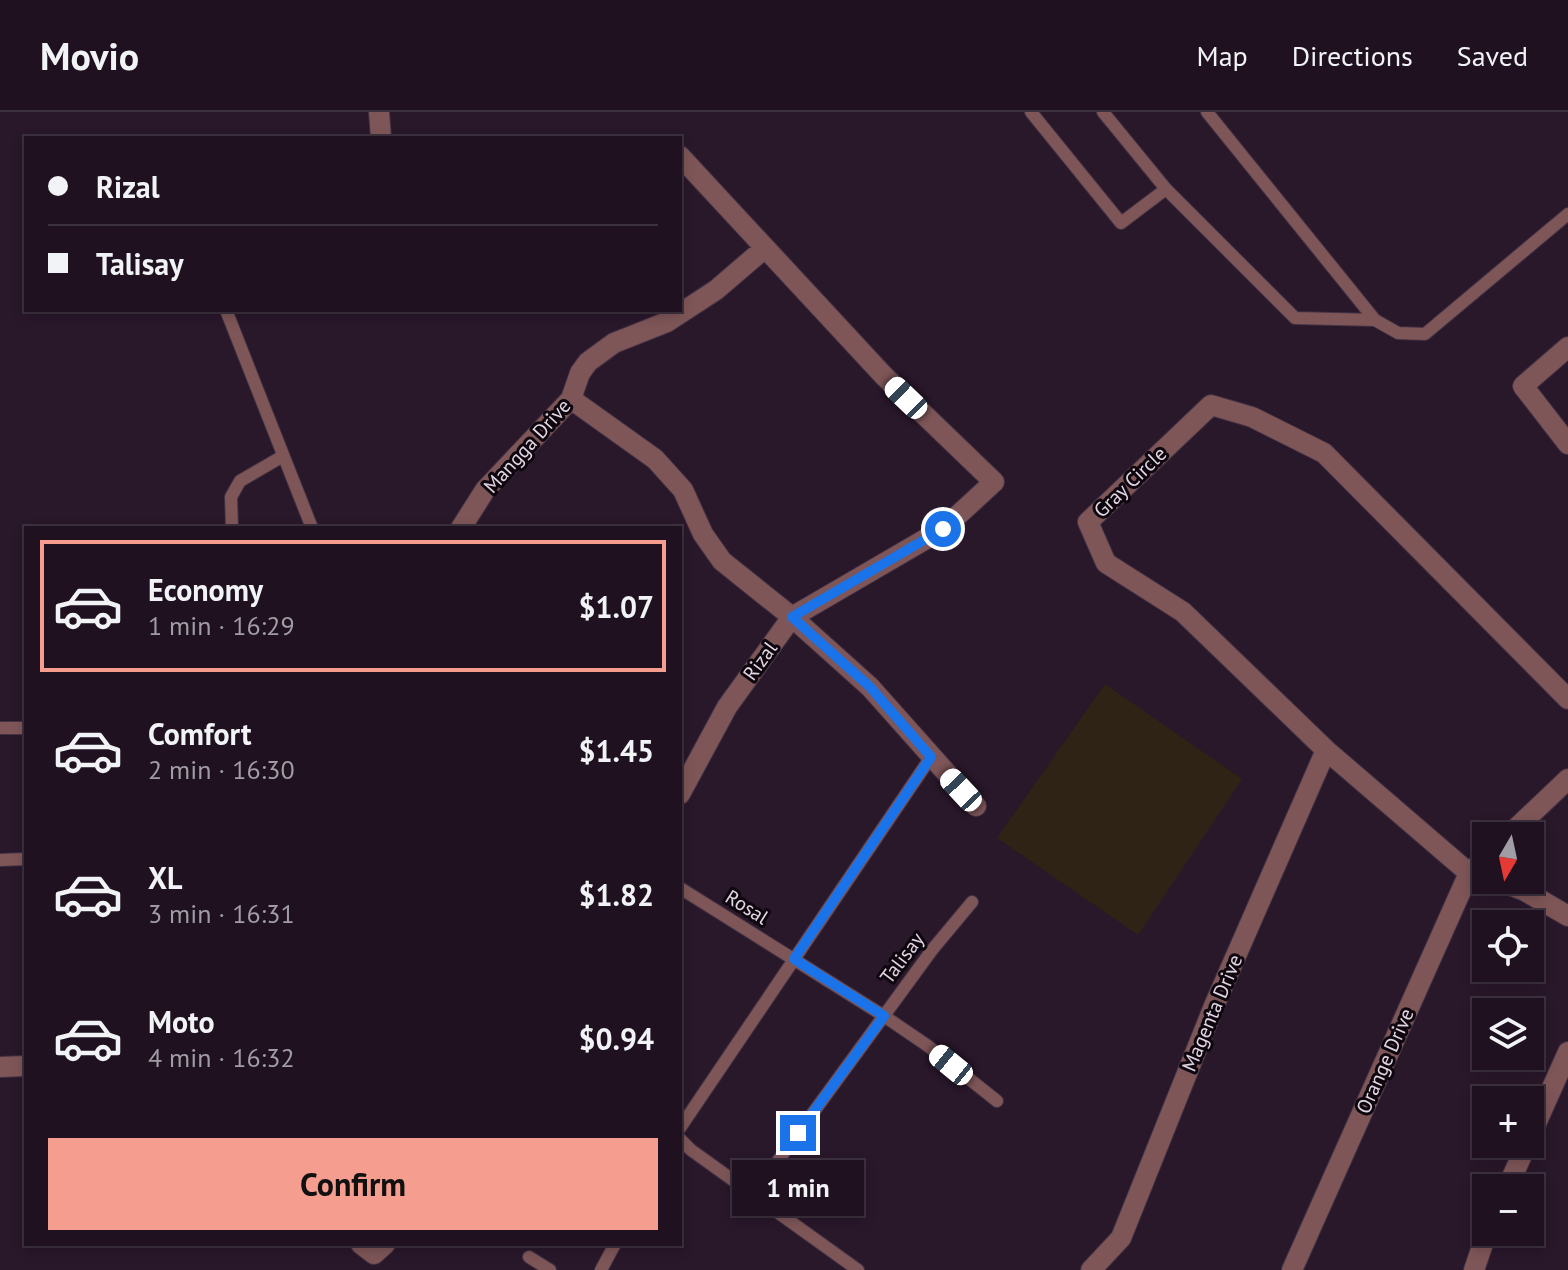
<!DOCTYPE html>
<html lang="en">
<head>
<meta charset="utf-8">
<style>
	:root { --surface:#1f1120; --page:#271a29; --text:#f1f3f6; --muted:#a19da5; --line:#3c313e; --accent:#f59d8e }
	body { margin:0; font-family:"PT Sans",sans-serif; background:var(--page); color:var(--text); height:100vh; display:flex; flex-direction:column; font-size:30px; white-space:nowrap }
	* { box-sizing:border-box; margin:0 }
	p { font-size:26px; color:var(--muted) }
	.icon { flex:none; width:44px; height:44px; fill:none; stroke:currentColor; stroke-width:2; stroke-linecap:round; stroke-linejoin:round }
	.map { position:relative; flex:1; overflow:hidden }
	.sheet { position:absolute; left:24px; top:414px; width:658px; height:720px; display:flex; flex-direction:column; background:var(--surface); border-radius:0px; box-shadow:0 4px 12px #0003,0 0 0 2px var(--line) }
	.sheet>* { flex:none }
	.guide { position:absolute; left:24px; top:24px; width:658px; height:176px; border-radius:0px; box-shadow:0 4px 12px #0003,0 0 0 2px var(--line); display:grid; align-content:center; height:176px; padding:0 24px; background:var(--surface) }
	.needle { width:52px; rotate:189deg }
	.controls { position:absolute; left:1472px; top:710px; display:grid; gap:16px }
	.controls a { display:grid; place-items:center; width:72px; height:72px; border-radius:0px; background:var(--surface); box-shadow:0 4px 12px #0003,0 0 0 2px var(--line); font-size:40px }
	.end { position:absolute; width:36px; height:36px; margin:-18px; border:10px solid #1a73e8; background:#fff; box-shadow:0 0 0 4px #fff }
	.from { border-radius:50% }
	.bubble { position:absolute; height:56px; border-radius:0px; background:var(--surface); box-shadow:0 4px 12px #0003,0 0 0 2px var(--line); font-size:26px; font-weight:700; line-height:56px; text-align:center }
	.car { position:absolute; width:24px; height:48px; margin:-24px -12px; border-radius:10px; box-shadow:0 0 6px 2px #0007; background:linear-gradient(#fff 24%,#345 0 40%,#fff 0 76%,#345 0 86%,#fff 0) }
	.guide b { display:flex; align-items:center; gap:28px; height:76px; font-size:30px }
	.guide b+b { border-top:2px solid var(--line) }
	.guide i { width:20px; height:20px; background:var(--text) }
	ul { padding:14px 0 0; list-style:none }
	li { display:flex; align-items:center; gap:24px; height:132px; margin:0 16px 12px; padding:0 8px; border:4px solid transparent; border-radius:0px }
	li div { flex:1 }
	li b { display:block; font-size:30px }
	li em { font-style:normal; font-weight:700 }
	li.active { border-color:var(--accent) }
	li>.icon { width:72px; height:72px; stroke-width:1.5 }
	.cta { display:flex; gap:16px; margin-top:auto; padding:16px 24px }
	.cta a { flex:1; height:92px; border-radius:0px; background:var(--accent); color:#111; font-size:32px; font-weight:700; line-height:92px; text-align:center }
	header { display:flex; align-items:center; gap:48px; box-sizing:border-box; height:112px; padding:0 40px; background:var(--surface); border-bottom:2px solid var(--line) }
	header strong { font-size:38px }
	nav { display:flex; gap:44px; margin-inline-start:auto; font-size:28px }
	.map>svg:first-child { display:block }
	.education { fill:#2f2315 }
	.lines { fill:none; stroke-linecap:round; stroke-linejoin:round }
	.service-casing { stroke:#433244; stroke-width:14 }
	.minor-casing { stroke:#433244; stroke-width:22 }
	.service { stroke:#7e5658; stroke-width:12 }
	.minor { stroke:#7e5658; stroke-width:20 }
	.route { stroke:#1a73e8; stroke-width:10 }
	.labels { text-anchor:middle; stroke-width:6; stroke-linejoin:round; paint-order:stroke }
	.street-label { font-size:20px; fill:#e3d6e3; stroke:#0d060e }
</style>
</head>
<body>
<header>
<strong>Movio</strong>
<nav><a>Map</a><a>Directions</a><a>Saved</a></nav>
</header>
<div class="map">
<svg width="1568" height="1158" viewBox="0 0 1568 1158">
	<rect width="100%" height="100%" fill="#29172a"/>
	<!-- education -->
	<path class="education" d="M1105 572 1242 667 1138 823 997 726Z"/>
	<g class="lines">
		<defs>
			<path id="service" d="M1031 0 1121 111 1166 77
				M1103 0 1166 77 1295 206 1375 208
				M1207 0 1375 208 1398 221 1425 222 1568 102
				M226 198 312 416
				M232 416 231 385 240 369 283 344
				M0 616H26
				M0 748 26 747
				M680 776 884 904 928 934 997 989
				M680 1016 931 645
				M680 1027 691 1038 858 1158
				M753 1083 932 838 972 790
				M529 1145 550 1158
				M601 1158 615 1132"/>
			<path id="minor" d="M379 0 381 26
				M680 44 884 264 994 370 943 417 792 505 727 595 680 682
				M1568 235 1523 274 1568 332
				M571 287 655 347 683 378 703 422 722 449 792 505 870 575 976 694
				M461 416 485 378 571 287 580 261 588 250 614 231 667 210 716 178 765 136
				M1508 724 1568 667
				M1486 764 1469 761 1326 638 1183 500 1106 451 1088 410 1211 293 1252 305 1324 341 1568 587
				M1497 768 1525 779 1568 804
				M0 955 26 954
				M1530 1025 1568 940
				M1507 1076 1527 1032
				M361 1132 374 1142 385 1132
				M1091 1158 1121 1126 1214 894 1326 638
				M1292 1158 1469 761 1486 745
				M1474 1158 1487 1120"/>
		</defs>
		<!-- service casing -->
		<use href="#service" class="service-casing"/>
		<!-- minor casing -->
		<use href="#minor" class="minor-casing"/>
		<!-- service -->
		<use href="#service" class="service"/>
		<!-- minor -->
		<use href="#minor" class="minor"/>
	</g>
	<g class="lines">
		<!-- route -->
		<path class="route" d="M798 1021 884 904 794 847 931 645 870 575 792 505 943 417"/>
	</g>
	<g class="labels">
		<!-- street labels -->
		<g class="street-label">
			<text transform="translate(527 334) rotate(-48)" y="7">Mangga Drive</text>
			<text transform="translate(1130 370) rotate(-44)" y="7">Gray Circle</text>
			<text transform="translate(760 549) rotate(-54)" y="7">Rizal</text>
			<text transform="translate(747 795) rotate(32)" y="7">Rosal</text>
			<text transform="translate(902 846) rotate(-53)" y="7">Talisay</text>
			<text transform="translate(1212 901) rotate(-67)" y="7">Magenta Drive</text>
			<text transform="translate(1385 949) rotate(-66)" y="7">Orange Drive</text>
		</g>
	</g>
</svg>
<div class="controls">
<a><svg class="needle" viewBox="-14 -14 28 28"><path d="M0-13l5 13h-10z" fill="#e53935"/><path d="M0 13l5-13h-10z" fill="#a19da5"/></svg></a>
<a><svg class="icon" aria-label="locate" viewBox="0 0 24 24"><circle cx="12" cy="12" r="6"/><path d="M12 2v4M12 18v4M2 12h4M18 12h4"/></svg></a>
<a><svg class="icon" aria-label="layers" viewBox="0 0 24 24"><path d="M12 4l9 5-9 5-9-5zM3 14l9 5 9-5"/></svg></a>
<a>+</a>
<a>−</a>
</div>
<i class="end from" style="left:943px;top:417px"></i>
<i class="end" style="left:798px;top:1021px"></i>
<div class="bubble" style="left:732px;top:1048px;width:132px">1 min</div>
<i class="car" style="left:906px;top:286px;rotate:314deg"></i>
<i class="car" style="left:961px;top:678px;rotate:317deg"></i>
<i class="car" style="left:951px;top:953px;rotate:309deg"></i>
<div class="guide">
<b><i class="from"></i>Rizal</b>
<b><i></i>Talisay</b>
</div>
<section class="sheet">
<ul>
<li class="active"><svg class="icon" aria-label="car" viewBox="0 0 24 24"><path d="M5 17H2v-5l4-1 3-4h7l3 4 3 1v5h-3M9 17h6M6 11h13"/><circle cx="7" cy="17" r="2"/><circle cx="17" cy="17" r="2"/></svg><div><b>Economy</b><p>1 min · 16:29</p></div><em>$1.07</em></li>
<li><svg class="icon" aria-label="car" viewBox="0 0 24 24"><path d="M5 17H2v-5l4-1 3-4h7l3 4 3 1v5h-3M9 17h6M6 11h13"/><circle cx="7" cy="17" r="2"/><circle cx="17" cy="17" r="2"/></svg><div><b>Comfort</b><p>2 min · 16:30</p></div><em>$1.45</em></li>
<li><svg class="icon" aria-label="car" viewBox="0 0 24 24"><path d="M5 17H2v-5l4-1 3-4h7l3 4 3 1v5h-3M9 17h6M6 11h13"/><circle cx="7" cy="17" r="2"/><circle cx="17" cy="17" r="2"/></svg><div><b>XL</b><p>3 min · 16:31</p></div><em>$1.82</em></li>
<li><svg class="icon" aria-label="car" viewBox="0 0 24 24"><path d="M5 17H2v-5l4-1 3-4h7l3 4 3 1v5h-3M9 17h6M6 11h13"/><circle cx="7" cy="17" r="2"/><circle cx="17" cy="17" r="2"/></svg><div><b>Moto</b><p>4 min · 16:32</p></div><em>$0.94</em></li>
</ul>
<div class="cta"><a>Confirm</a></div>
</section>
</div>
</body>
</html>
